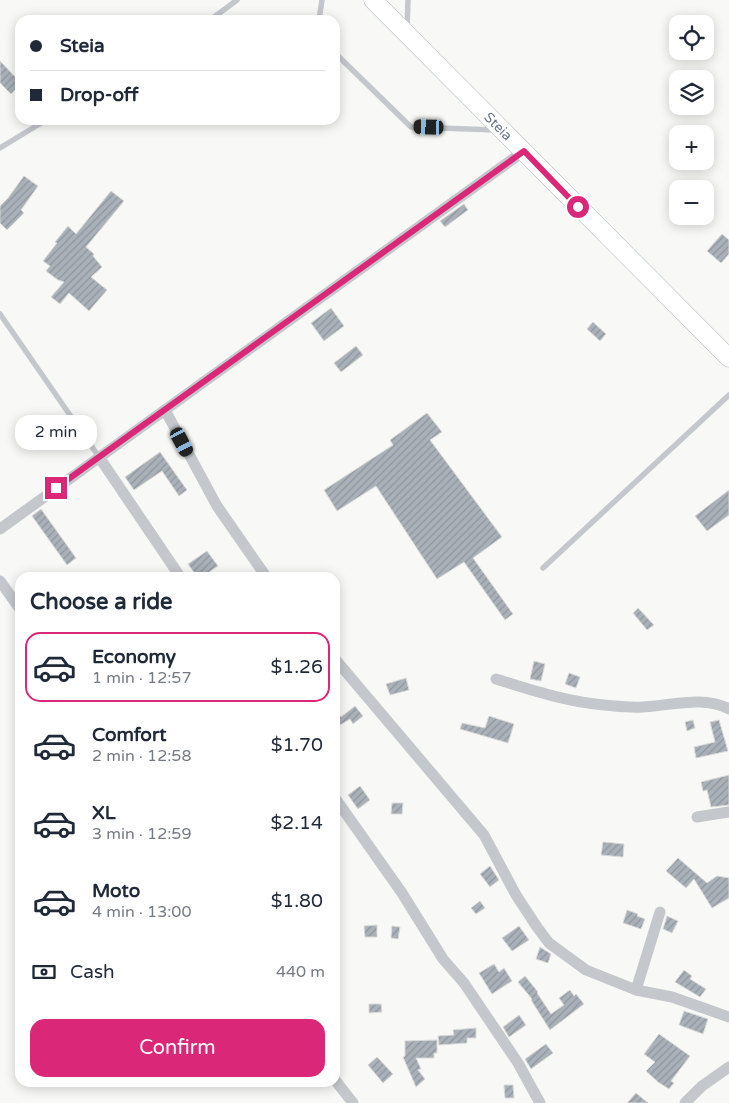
<!DOCTYPE html>
<html lang="en">
<head>
<meta charset="utf-8">
<style>
	:root { --surface:#fff; --page:#f6f6f7; --text:#1f2937; --muted:#747a83; --line:#e0e1e3; --accent:#db2777 }
	body { margin:0; font-family:"Varela Round",sans-serif; background:var(--page); color:var(--text); height:100vh; display:flex; flex-direction:column; font-size:19px; white-space:nowrap }
	* { box-sizing:border-box; margin:0 }
	p { font-size:16px; color:var(--muted) }
	.icon { flex:none; width:28px; height:28px; fill:none; stroke:currentColor; stroke-width:2; stroke-linecap:round; stroke-linejoin:round }
	.map { position:relative; flex:1; overflow:hidden }
	.panel { position:absolute; left:15px; top:572px; width:325px; height:515px; display:flex; flex-direction:column; background:var(--surface); border-radius:15px; box-shadow:0 2px 12px #0003 }
	.panel>* { flex:none }
	.banner { position:absolute; left:15px; top:15px; width:325px; height:110px; border-radius:15px; box-shadow:0 2px 12px #0003; display:grid; align-content:center; height:110px; padding:0 15px; background:var(--surface) }
	.buttons { position:absolute; left:669px; top:15px; display:grid; gap:10px }
	.buttons a { display:grid; place-items:center; width:45px; height:45px; border-radius:10px; background:var(--surface); box-shadow:0 2px 12px #0003; font-size:25px }
	.end { position:absolute; width:22px; height:22px; margin:-11px; border:6px solid #db2777; background:#fff; box-shadow:0 0 0 2px #fff }
	.from { border-radius:50% }
	.bubble { position:absolute; height:35px; border-radius:15px; background:var(--surface); box-shadow:0 2px 12px #0003; font-size:16px; font-weight:600; line-height:35px; text-align:center }
	.car { position:absolute; width:15px; height:30px; margin:-15px -8px; border-radius:6px; box-shadow:0 0 4px 1px #0007; background:linear-gradient(#222 24%,#8ab4d8 0 40%,#222 0 76%,#8ab4d8 0 86%,#222 0) }
	.banner b { display:flex; align-items:center; gap:18px; height:48px; font-size:19px }
	.banner b+b { border-top:1px solid var(--line) }
	.banner i { width:12px; height:12px; background:var(--text) }
	ul { padding:0; list-style:none }
	li { display:flex; align-items:center; gap:15px; height:70px; margin:0 10px 8px; padding:0 5px; border:2px solid transparent; border-radius:15px }
	li div { flex:1 }
	li b { display:block; font-size:19px }
	li em { font-style:normal; font-weight:600 }
	li.active { border-color:var(--accent) }
	li>.icon { width:45px; height:45px; stroke-width:1.5 }
	h2 { padding:0 15px; font-size:22px; line-height:60px }
	.pay { display:flex; align-items:center; gap:12px; height:55px; padding:0 15px; font-size:19px }
	.pay p { margin-inline-start:auto }
	.primary-button { display:flex; gap:10px; margin-top:auto; padding:10px 15px }
	.primary-button a { flex:1; height:58px; border-radius:15px; background:var(--accent); color:#fff; font-size:20px; font-weight:600; line-height:58px; text-align:center }
	.map>svg:first-child { display:block }
	.building { fill:url(#building-hatch); stroke:#dadad8 }
	.lines { fill:none; stroke-linecap:round; stroke-linejoin:round }
	.primary-casing { stroke:#b7bbc0; stroke-width:19 }
	.service { stroke:#c4c8cc; stroke-width:5.5 }
	.minor { stroke:#c4c8cc; stroke-width:11 }
	.primary { stroke:#fff; stroke-width:18 }
	.route { stroke:#db2777; stroke-width:6 }
	.labels { text-anchor:middle; stroke-width:5; stroke-linejoin:round; paint-order:stroke }
	.street-label { font-size:14px; fill:#677788; stroke:#fff }
</style>
</head>
<body>
<div class="map">
<svg width="729" height="1103" viewBox="0 0 729 1103">
	<defs>
		<pattern id="building-hatch" width="6" height="6" patternUnits="userSpaceOnUse" patternTransform="scale(1.25)"><rect width="6" height="6" fill="#aab1b9"/><path d="M-1 1l2-2M0 6l6-6M5 7l2-2" fill="none" stroke="#8e959c"/></pattern>
	</defs>
	<rect width="100%" height="100%" fill="#f8f9f6"/>
	<!-- building -->
	<path class="building" d="M0 61 20 82V85L11 94 0 83Z
		M24 176 38 186 21 210 24 213 7 230 0 223V206L8 198Z
		M111 191 124 201 86 247 94 254 93 256 102 267 91 277 107 290 89 311 69 293 60 304 51 297 64 282 58 280 46 271 50 266 43 261 57 243 55 242 68 226 76 234Z
		M464 204 468 210 445 227 440 221Z
		M722 234 729 240V254L721 263 707 251Z
		M331 308 344 326 324 341 311 323Z
		M593 322 606 334 600 341 587 329Z
		M356 346 363 355 341 372 334 363Z
		M427 413 442 432 430 440 502 537 473 558 513 614 505 620 464 562 437 579 376 486 337 511 324 490 393 445 390 440Z
		M160 452 187 490 179 496 162 471 134 490 125 477Z
		M729 490V515L707 531 695 516Z
		M41 509 76 558 67 565 32 516Z
		M207 551 218 566 209 572 211 575 207 578H198L188 564Z
		M638 608 654 625 647 630 633 613Z
		M534 661 545 664 541 681 530 679Z
		M569 673 580 677 576 688 565 684Z
		M406 678 409 690 390 695 386 684Z
		M355 706 363 716 353 724 350 719 335 728V708L341 717Z
		M489 716 514 724 508 743 460 729 462 723 485 728Z
		M693 720 695 728 687 731 685 722Z
		M719 720 728 751 696 758 694 747 715 742 710 722Z
		M729 775V805L711 807 707 790 703 791 701 782Z
		M360 786 370 800 358 809 348 795Z
		M392 803H403L402 814H391Z
		M603 842 624 844 623 857 601 855Z
		M678 858 707 883 717 876 729 878V898L712 908 694 879 686 888 666 871Z
		M490 866 499 880 490 887 480 874Z
		M480 901 485 908 476 914 471 908Z
		M627 910 638 914 637 916 645 919 641 929 623 923Z
		M667 916 678 921 672 933 663 929Z
		M377 925V937H365L364 926Z
		M392 926 400 927 398 939 391 938Z
		M519 926 529 940 512 951 502 938Z
		M540 947 551 954 548 963 536 959Z
		M494 964 499 972 504 968 512 981 492 994 479 973Z
		M684 970 692 976 690 979 706 989 700 997 675 982Z
		M525 976 538 992 537 993 551 1014 564 1005 559 998 570 990 574 996 576 994 584 1004 550 1030 531 1000 532 999 518 982Z
		M369 1004H381L382 1012 369 1013Z
		M684 1011 708 1019 703 1034 679 1025Z
		M519 1015 526 1025 509 1037 503 1027Z
		M476 1028V1038H467V1043L439 1045 438 1036 454 1035 453 1030Z
		M659 1034 690 1056 671 1081 674 1083 669 1089 658 1082 646 1071 655 1062 644 1054Z
		M437 1040V1053H434V1058H416L421 1069 418 1070 425 1079 416 1087 403 1057 405 1056V1041Z
		M546 1044 553 1053 531 1069 525 1059Z
		M377 1057 393 1074 383 1083 368 1065Z
		M504 1085H513L514 1098H505Z
		M636 1093 648 1103H627Z"/>
	<g class="lines">
		<defs>
			<g id="primary">
				<path id="s1" d="M373 0 729 358"/>
			</g>
		</defs>
		<!-- primary casing -->
		<use href="#primary" class="primary-casing"/>
		<!-- service -->
		<path class="service" d="M210 20 237 0
			M319 20 322 0
			M407 28 408 0
			M335 53 411 127 496 130
			M0 148 46 120
			M0 314 99 457
			M543 568 729 395"/>
		<!-- minor -->
		<path class="minor" d="M165 410 217 506 267 578
			M99 457 181 578
			M0 529 524 151
			M0 581 20 609
			M335 659 484 835 516 895 537 927 549 943 586 970 636 990 672 997 729 1017
			M496 679C532 690 567 702 604 705 616 706 630 708 642 707 669 706 704 695 729 709
			M335 798 402 893 443 959 464 983 518 1063 540 1103
			M697 817 729 812
			M636 990 660 912
			M335 1080 353 1103
			M685 1103 702 1086 729 1067"/>
		<!-- primary -->
		<use href="#primary" class="primary"/>
	</g>
	<g class="lines">
		<!-- route -->
		<path class="route" d="M56 488 524 151 578 207"/>
	</g>
	<g class="labels">
		<!-- street labels -->
		<g class="street-label">
			<text dy="5" stroke="none"><textPath href="#s1" startOffset="178">Steia</textPath></text>
		</g>
	</g>
</svg>
<div class="buttons">
<a><svg class="icon" aria-label="locate" viewBox="0 0 24 24"><circle cx="12" cy="12" r="6"/><path d="M12 2v4M12 18v4M2 12h4M18 12h4"/></svg></a>
<a><svg class="icon" aria-label="layers" viewBox="0 0 24 24"><path d="M12 4l9 5-9 5-9-5zM3 14l9 5 9-5"/></svg></a>
<a>+</a>
<a>−</a>
</div>
<i class="end from" style="left:578px;top:207px"></i>
<i class="end" style="left:56px;top:488px"></i>
<div class="bubble" style="left:15px;top:415px;width:82px">2 min</div>
<i class="car" style="left:429px;top:127px;rotate:272deg"></i>
<i class="car" style="left:182px;top:442px;rotate:152deg"></i>
<div class="banner">
<b><i class="from"></i>Steia</b>
<b><i></i>Drop-off</b>
</div>
<section class="panel">
<h2>Choose a ride</h2>
<ul>
<li class="active"><svg class="icon" aria-label="car" viewBox="0 0 24 24"><path d="M5 17H2v-5l4-1 3-4h7l3 4 3 1v5h-3M9 17h6M6 11h13"/><circle cx="7" cy="17" r="2"/><circle cx="17" cy="17" r="2"/></svg><div><b>Economy</b><p>1 min · 12:57</p></div><em>$1.26</em></li>
<li><svg class="icon" aria-label="car" viewBox="0 0 24 24"><path d="M5 17H2v-5l4-1 3-4h7l3 4 3 1v5h-3M9 17h6M6 11h13"/><circle cx="7" cy="17" r="2"/><circle cx="17" cy="17" r="2"/></svg><div><b>Comfort</b><p>2 min · 12:58</p></div><em>$1.70</em></li>
<li><svg class="icon" aria-label="car" viewBox="0 0 24 24"><path d="M5 17H2v-5l4-1 3-4h7l3 4 3 1v5h-3M9 17h6M6 11h13"/><circle cx="7" cy="17" r="2"/><circle cx="17" cy="17" r="2"/></svg><div><b>XL</b><p>3 min · 12:59</p></div><em>$2.14</em></li>
<li><svg class="icon" aria-label="car" viewBox="0 0 24 24"><path d="M5 17H2v-5l4-1 3-4h7l3 4 3 1v5h-3M9 17h6M6 11h13"/><circle cx="7" cy="17" r="2"/><circle cx="17" cy="17" r="2"/></svg><div><b>Moto</b><p>4 min · 13:00</p></div><em>$1.80</em></li>
</ul>
<div class="pay"><svg class="icon" aria-label="cash" viewBox="0 0 24 24"><path d="M3 7h18v10H3z"/><circle cx="12" cy="12" r="2"/></svg>Cash<p>440 m</p></div>
<div class="primary-button"><a>Confirm</a></div>
</section>
</div>
</body>
</html>
